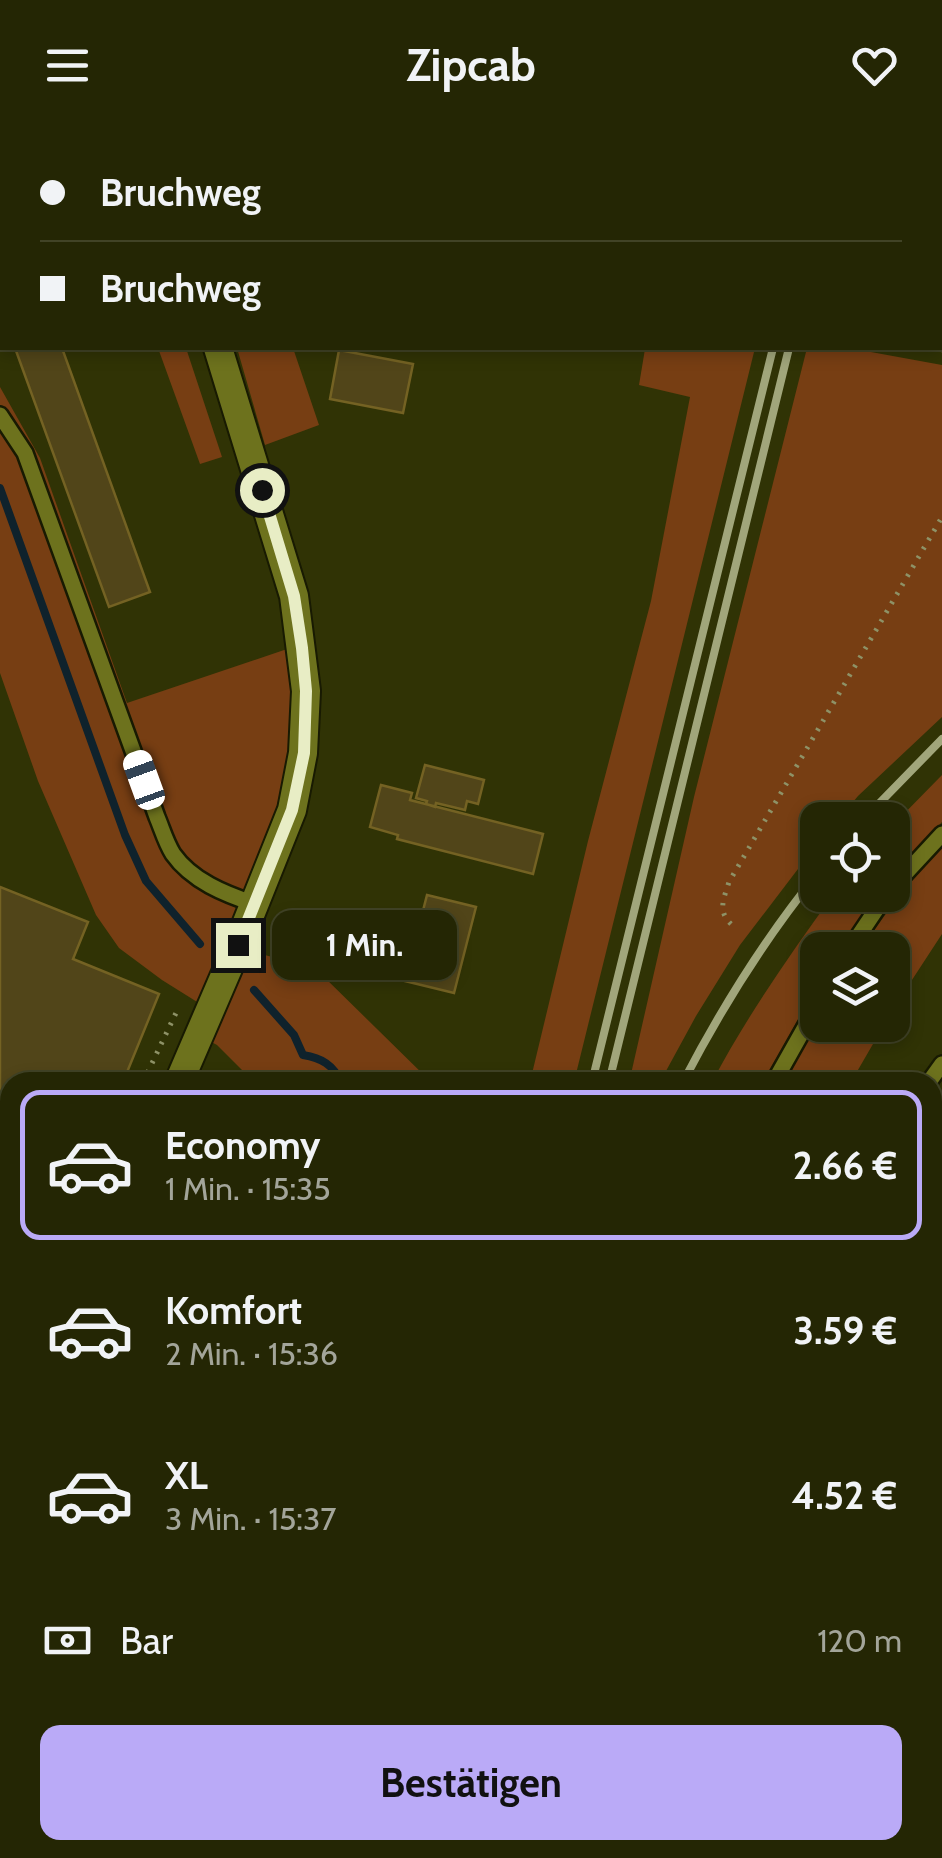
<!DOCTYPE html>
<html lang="de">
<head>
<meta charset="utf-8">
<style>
	:root { --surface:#242604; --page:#303213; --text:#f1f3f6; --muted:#a3a59a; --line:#414326; --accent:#baaaf7 }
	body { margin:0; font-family:Cabin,sans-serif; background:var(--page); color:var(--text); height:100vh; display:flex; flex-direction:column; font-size:38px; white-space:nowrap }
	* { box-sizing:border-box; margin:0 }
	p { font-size:32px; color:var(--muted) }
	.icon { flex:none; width:55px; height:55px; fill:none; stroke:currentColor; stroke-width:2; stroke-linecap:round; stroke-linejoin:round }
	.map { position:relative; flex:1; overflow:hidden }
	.details { position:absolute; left:0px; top:942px; width:942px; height:788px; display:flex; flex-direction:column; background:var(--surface); border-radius:30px 30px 0 0; box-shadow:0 5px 15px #0003,0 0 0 2px var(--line) }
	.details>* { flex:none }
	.banner { position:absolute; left:0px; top:0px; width:942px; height:220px; box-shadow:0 5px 15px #0003,0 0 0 2px var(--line); display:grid; align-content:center; height:220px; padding:0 40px; background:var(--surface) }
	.controls { position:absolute; left:800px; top:672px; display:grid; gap:20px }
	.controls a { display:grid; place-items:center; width:110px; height:110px; border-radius:20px; background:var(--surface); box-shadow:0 5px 15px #0003,0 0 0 2px var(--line); font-size:50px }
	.end { position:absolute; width:45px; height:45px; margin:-22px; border:12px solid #e8edc5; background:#111; box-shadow:0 0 0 5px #111 }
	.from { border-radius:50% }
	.bubble { position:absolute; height:70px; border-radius:20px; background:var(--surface); box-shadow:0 5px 15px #0003,0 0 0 2px var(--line); font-size:32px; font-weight:800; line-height:70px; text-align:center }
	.car { position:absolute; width:30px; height:60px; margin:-30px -15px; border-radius:12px; box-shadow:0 0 8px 2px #0007; background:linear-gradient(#fff 24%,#345 0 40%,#fff 0 76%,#345 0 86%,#fff 0) }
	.banner b { display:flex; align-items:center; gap:35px; height:95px; font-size:38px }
	.banner b+b { border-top:2px solid var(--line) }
	.banner i { width:25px; height:25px; background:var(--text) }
	ul { padding:18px 0 0; list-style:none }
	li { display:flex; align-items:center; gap:30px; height:150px; margin:0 20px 15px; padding:0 20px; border:5px solid transparent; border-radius:20px }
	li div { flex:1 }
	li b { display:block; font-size:38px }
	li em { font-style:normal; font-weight:800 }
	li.on { border-color:var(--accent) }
	li>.icon { width:90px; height:90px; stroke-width:1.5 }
	.pay { display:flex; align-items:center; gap:25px; height:110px; padding:0 40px; font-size:38px }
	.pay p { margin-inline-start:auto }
	.action { display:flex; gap:20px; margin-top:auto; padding:20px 40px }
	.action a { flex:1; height:115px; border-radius:20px; background:var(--accent); color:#111; font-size:40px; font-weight:800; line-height:115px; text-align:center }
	header { display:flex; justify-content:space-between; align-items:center; height:130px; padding:0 40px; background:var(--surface); font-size:45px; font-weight:800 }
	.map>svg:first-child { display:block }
	.green { fill:#773e13 }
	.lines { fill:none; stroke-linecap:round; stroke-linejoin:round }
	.stream { stroke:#0f222c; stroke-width:8 }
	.building { fill:#514519; stroke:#746223; stroke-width:2.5 }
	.service-casing { stroke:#181a02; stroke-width:20 }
	.minor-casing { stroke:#181a02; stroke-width:32 }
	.tertiary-casing { stroke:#181a02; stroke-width:32 }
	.path { stroke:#8e9267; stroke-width:5; stroke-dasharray:2.5 8; stroke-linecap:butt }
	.service { stroke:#6d721d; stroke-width:15 }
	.minor { stroke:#6d721d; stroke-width:28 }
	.tertiary { stroke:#6d721d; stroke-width:28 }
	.rail { stroke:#a1a67b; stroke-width:8 }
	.route { stroke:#e8edc5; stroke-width:12 }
</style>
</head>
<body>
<header><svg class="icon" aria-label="menu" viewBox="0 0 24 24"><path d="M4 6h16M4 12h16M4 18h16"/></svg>Zipcab<svg class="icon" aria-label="heart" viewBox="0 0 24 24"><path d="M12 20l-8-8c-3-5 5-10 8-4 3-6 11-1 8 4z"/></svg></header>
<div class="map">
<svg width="942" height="1728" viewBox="0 0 942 1728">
	<rect width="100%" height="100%" fill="#303305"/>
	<!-- green -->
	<path class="green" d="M179 0H808L807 2H180Z
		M158 218H186L222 327 200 334Z
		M237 218H293L319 295 265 315Z
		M643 218H755L574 952H530L588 711 651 471 690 267 639 255 645 219Z
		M807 218H849L942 235V587L858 666 838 690H818L817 714 740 815 696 886 660 952H658L631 944 694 667Z
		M0 257 40 328 127 573 290 518C292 557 293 597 286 635 275 697 250 757 230 816L284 830 321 844 431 952H254L217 915 187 899 202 875 162 850 119 818 96 785 38 651 0 543Z
		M942 645V692L893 745V695Z
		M942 715V804L893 879 892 820H860L895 771Z
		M833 765H876L839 820H818L817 856 763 952H712C747 886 789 826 833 765Z
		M817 892 818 895H884L851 952H785Z
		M0 1114 10 1118V1397L0 1419Z
		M933 1273 942 1282V1728H474L476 1720H932Z
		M10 1468V1600L0 1596V1490Z"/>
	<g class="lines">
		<!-- stream -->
		<path class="stream" d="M940 67 942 64
			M940 134 942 135
			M0 358 125 705 146 751 200 814
			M254 860 294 905 303 925C322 928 333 935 341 952
			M317 1728 319 1720
			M902 1728 904 1720"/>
	</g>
	<!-- building -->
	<path class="building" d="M15 218H62L150 462 109 477Z
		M339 220 413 234 403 283 330 269Z
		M425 635 484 650 478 674 467 671 465 680 436 673 435 677 426 674 427 671 416 668Z
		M381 655 412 663 410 670 543 704 533 744 397 709 398 705 370 697Z
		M0 757 88 792 73 829 159 864 123 952H10V983L3 999 0 998Z
		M427 765 476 777 454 863 405 851Z"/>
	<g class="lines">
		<defs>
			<path id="service" d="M0 285 25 323 157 687C162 699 166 713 173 724 192 751 225 764 255 774
				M892 758 942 704
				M849 820 886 765
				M774 952 818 874
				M929 952 942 934
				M0 1008 10 1012
				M932 1217 942 1227
				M932 1435 942 1444
				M932 1484 942 1534
				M558 1728 560 1720"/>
			<path id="minor" d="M0 1092 10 1098"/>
			<path id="tertiary" d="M153 0 154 2
				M179 952 238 815 292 680 303 623 306 561 294 466 218 218
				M0 1380 10 1356"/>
		</defs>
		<!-- service casing -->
		<use href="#service" class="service-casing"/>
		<!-- minor casing -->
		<use href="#minor" class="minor-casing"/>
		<!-- tertiary casing -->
		<use href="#tertiary" class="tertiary-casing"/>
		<!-- path -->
		<path class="path" d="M731 794C717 781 724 768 729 752L942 387
			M805 845 818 849
			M143 952 176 883
			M0 1288 10 1265"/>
		<!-- service -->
		<use href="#service" class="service"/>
		<!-- minor -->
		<use href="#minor" class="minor"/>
		<!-- tertiary -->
		<use href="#tertiary" class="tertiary"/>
		<!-- rail -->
		<path class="rail" d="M60 0 71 2
			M825 2 826 0
			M842 2 843 0
			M0 4H2
			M940 201 942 202
			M940 217 942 218
			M863 690 942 609
			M592 952 773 218
			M609 952 789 218
			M683 952C721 879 765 808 818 743
			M401 1728 403 1720
			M418 1728 420 1720
			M447 1728 449 1720"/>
	</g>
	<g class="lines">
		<!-- route -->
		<path class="route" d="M238 815 292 680 304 623 306 561 302 518 294 466 262 360"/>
	</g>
</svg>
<div class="controls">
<a><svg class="icon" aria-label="locate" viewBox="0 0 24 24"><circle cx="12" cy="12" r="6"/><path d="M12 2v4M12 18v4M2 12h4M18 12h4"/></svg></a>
<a><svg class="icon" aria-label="layers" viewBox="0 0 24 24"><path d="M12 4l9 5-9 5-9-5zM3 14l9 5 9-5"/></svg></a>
</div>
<i class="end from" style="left:262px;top:360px"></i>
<i class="end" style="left:238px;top:815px"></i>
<div class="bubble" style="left:272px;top:780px;width:185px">1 Min.</div>
<i class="car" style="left:144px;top:650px;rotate:340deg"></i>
<div class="banner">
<b><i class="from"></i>Bruchweg</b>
<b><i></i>Bruchweg</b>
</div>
<section class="details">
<ul>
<li class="on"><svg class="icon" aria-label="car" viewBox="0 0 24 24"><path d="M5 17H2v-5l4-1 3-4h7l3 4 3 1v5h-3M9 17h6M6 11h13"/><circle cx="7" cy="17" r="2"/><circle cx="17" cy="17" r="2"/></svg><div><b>Economy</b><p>1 Min. · 15:35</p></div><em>2.66 €</em></li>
<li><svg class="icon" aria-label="car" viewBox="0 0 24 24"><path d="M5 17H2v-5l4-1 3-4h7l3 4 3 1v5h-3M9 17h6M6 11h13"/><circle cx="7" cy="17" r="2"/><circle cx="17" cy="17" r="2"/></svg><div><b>Komfort</b><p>2 Min. · 15:36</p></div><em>3.59 €</em></li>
<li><svg class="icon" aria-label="car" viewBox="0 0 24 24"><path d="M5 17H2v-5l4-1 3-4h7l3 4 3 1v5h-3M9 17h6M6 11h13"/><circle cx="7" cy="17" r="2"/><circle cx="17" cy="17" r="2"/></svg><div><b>XL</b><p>3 Min. · 15:37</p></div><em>4.52 €</em></li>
</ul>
<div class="pay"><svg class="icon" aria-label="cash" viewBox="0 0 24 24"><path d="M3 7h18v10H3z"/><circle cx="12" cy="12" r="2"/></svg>Bar<p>120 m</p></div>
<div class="action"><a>Bestätigen</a></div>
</section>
</div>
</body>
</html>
